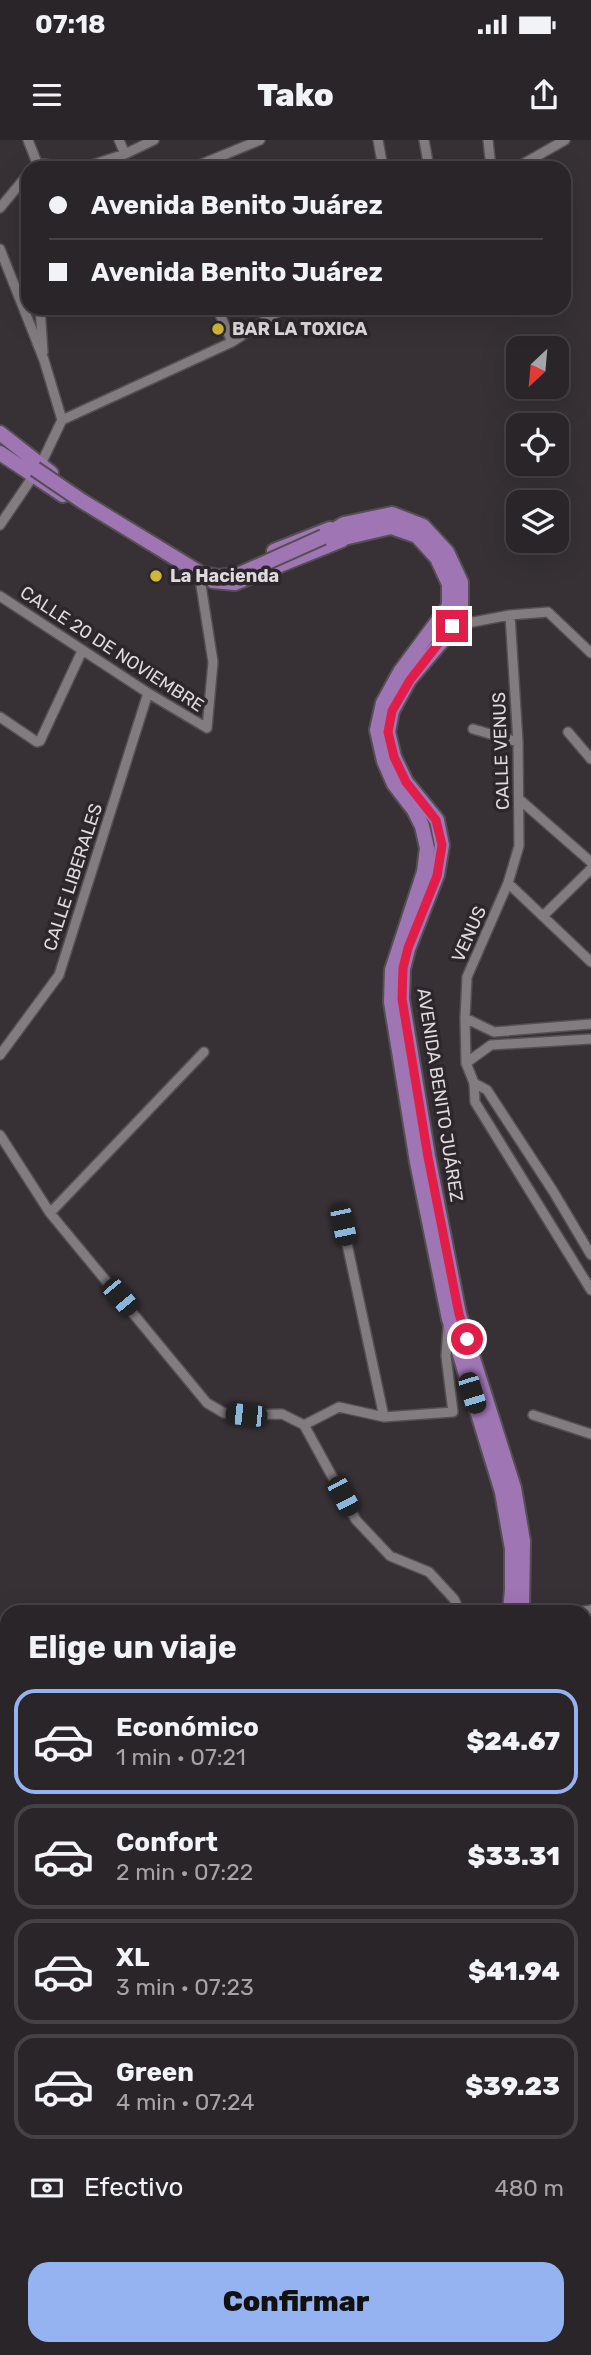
<!DOCTYPE html>
<html lang="es">
<head>
<meta charset="utf-8">
<style>
	:root { --surface:#292528; --page:#353134; --text:#f1f3f6; --muted:#a5a5a8; --line:#454245; --accent:#95b2f1 }
	body { margin:0; font-family:Rubik,sans-serif; background:var(--page); color:var(--text); height:100vh; display:flex; flex-direction:column; font-size:26px; white-space:nowrap }
	* { box-sizing:border-box; margin:0 }
	p { font-size:23px; color:var(--muted) }
	.icon { flex:none; width:38px; height:38px; fill:none; stroke:currentColor; stroke-width:2; stroke-linecap:round; stroke-linejoin:round }
	.map { position:relative; flex:1; overflow:hidden }
	.side { position:absolute; left:0px; top:1465px; width:592px; height:751px; display:flex; flex-direction:column; background:var(--surface); border-radius:21px 21px 0 0; box-shadow:0 7px 28px #0002,0 0 0 2px var(--line) }
	.side>* { flex:none }
	.top-card { position:absolute; left:21px; top:21px; width:550px; height:154px; border-radius:21px; box-shadow:0 7px 28px #0002,0 0 0 2px var(--line); display:grid; align-content:center; height:154px; padding:0 28px; background:var(--surface) }
	.needle { width:46px; rotate:206deg }
	.tools { position:absolute; left:506px; top:196px; display:grid; gap:14px }
	.tools a { display:grid; place-items:center; width:63px; height:63px; border-radius:14px; background:var(--surface); box-shadow:0 7px 28px #0002,0 0 0 2px var(--line); font-size:35px }
	.end { position:absolute; width:32px; height:32px; margin:-16px; border:9px solid #e11d48; background:#fff; box-shadow:0 0 0 4px #fff }
	.from { border-radius:50% }
	.car { position:absolute; width:21px; height:42px; margin:-21px -10px; border-radius:9px; box-shadow:0 0 5px 2px #0007; background:linear-gradient(#222 24%,#8ab4d8 0 40%,#222 0 76%,#8ab4d8 0 86%,#222 0) }
	.top-card b { display:flex; align-items:center; gap:24px; height:66px; font-size:26px }
	.top-card b+b { border-top:2px solid var(--line) }
	.top-card i { width:18px; height:18px; background:var(--text) }
	ul { padding:0; list-style:none }
	li { display:flex; align-items:center; gap:21px; height:105px; margin:0 14px 10px; padding:0 14px; border:4px solid var(--line); border-radius:21px }
	li div { flex:1 }
	li b { display:block; font-size:26px }
	li em { font-style:normal; font-weight:800 }
	li.current { border-color:var(--accent) }
	li>.icon { width:63px; height:63px; stroke-width:1.5 }
	h2 { padding:0 28px; font-size:32px; line-height:84px }
	.pay { display:flex; align-items:center; gap:18px; height:77px; padding:0 28px; font-size:26px }
	.pay p { margin-inline-start:auto }
	.primary-button { display:flex; gap:14px; margin-top:auto; padding:14px 28px }
	.primary-button a { flex:1; height:80px; border-radius:21px; background:var(--accent); color:#111; font-size:28px; font-weight:800; line-height:80px; text-align:center }
	.status { display:flex; justify-content:space-between; align-items:center; height:49px; padding:0 35px; background:var(--surface); direction:ltr }
	.status svg { height:19px; fill:currentColor }
	header { display:flex; justify-content:space-between; align-items:center; height:91px; padding:0 28px; background:var(--surface); font-size:32px; font-weight:800 }
	.map>svg:first-child { display:block }
	.lines { fill:none; stroke-linecap:round; stroke-linejoin:round }
	.street-casing { stroke:#544f53; stroke-width:12 }
	.primary-casing { stroke:#544f53; stroke-width:18 }
	.street { stroke:#827b80; stroke-width:9 }
	.primary { stroke:#9f75b4; stroke-width:14 }
	.primary-bridge-casing { stroke:#544f53; stroke-width:18; stroke-linecap:butt }
	.primary-bridge { stroke:#9f75b4; stroke-width:14 }
	.route { stroke:#e11d48; stroke-width:9 }
	.poi-dot { fill:#d1b736; stroke:#2d272b; stroke-width:2.5 }
	.labels { text-anchor:middle; stroke-width:7; stroke-linejoin:round; paint-order:stroke }
	.poi-label { font-size:18px; font-weight:bold; fill:#dedadd; stroke:#2d272b; text-anchor:start }
	.street-label { font-size:18px; fill:#dedadd; stroke:#2d272b }
</style>
</head>
<body>
<div class="status"><b>07:18</b><svg viewBox="0 0 49 12"><path d="M0 12V9h3v3zM5 12V6h3v6zM10 12V3h3v9zM15 12V0h3v12zM26 1h20v11H26zM47 4h2v5h-2z"/></svg></div>
<header><svg class="icon" aria-label="menu" viewBox="0 0 24 24"><path d="M4 6h16M4 12h16M4 18h16"/></svg>Tako<svg class="icon" aria-label="share" viewBox="0 0 24 24"><path d="M12 15V3M7 8l5-5 5 5M5 13v7h14v-7"/></svg></header>
<div class="map">
<svg width="591" height="2215" viewBox="0 0 591 2215">
	<rect width="100%" height="100%" fill="#373135"/>
	<g class="lines">
		<defs>
			<path id="street" d="M28 0 37 23
				M119 0 125 14
				M378 0 383 28
				M424 0 429 28
				M488 0 491 28
				M33 28 37 23 69 28
				M83 28 125 14 154 0
				M192 28 260 0
				M516 28 565 0
				M0 68 28 34
				M0 109 44 220 62 280 40 326 0 385
				M40 168 43 212
				M217 168 232 202
				M62 280 232 202 284 168
				M0 456 148 553 207 588 213 522 200 439
				M510 475 518 602 519 706 508 743 467 837 465 878 466 923 474 943 475 962 591 1150
				M452 486 510 475 548 472 591 513
				M0 577 37 602 40 601 82 511
				M473 589 518 602
				M568 592 591 619
				M519 659 591 722
				M508 743 591 822
				M544 775 591 729
				M465 878 494 892 591 884
				M0 915 59 835 148 553
				M466 923 491 905 591 899
				M474 943 487 950 553 1051 591 1115
				M0 995 50 1073 207 1263 224 1273 246 1275 282 1274 304 1285
				M50 1073 204 912
				M343 1085 384 1277
				M533 1275 591 1294
				M304 1285 356 1380 390 1416 429 1432 454 1459 460 1472
				M304 1285 339 1267 384 1277 453 1272 446 1216 448 1187
				M577 1472 591 1470
				M584 1551 591 1542
				M0 1713 7 1712
				M584 1758 591 1762
				M0 1772 7 1783
				M584 1797 591 1801
				M584 1832 591 1837
				M584 1979 591 1971
				M584 2058 591 2063"/>
			<path id="primary" d="M0 293 51 333
				M0 313 63 355
				M323 397 344 384 392 374 423 386 447 412 461 442V470L447 495 409 540 392 571 388 592 394 617 406 642 437 680 442 705 437 735 408 809 403 829 402 859 428 1016 459 1174 514 1348 523 1401 522 1472
				M325 397H348L391 387 417 396 437 418 449 444V466L400 532 383 563 377 590 384 621 394 644 414 670 422 686 427 708 424 732 392 830 391 862 417 1022 449 1179 502 1352 512 1409V1450L510 1472
				M274 411 330 389
				M213 441 235 443 342 400
				M387 2215 389 2208"/>
		</defs>
		<!-- street casing -->
		<use href="#street" class="street-casing"/>
		<!-- primary casing -->
		<use href="#primary" class="primary-casing"/>
		<!-- street -->
		<use href="#street" class="street"/>
		<!-- primary -->
		<use href="#primary" class="primary"/>
		<defs>
			<path id="primary-bridge" d="M35 329 82 361 200 433 218 437 238 435 323 397"/>
		</defs>
		<!-- primary-bridge casing -->
		<use href="#primary-bridge" class="primary-bridge-casing"/>
		<!-- primary-bridge -->
		<use href="#primary-bridge" class="primary-bridge"/>
	</g>
	<g class="lines">
		<!-- route -->
		<path class="route" d="M452 486 410 540 392 571 388 592 394 617 406 642 436 680 442 705 437 736 408 808 403 828 402 859 428 1017 459 1174 467 1199"/>
	</g>
	<!-- markers -->
	<g class="poi-dot">
		<circle cx="218" cy="189" r="7"/>
		<circle cx="156" cy="436" r="7"/>
	</g>
	<g class="labels">
		<!-- poi labels -->
		<g class="poi-label">
			<text x="232" y="195">BAR LA TOXICA</text>
			<text x="170" y="442">La Hacienda</text>
		</g>
		<!-- street labels -->
		<g class="street-label">
			<text transform="translate(112 509) rotate(33)" y="6">CALLE 20 DE NOVIEMBRE</text>
			<text transform="translate(501 611) rotate(-92)" y="6">CALLE VENUS</text>
			<text transform="translate(73 737) rotate(-72)" y="6">CALLE LIBERALES</text>
			<text transform="translate(469 794) rotate(-66)" y="6">VENUS</text>
			<text transform="translate(440 955) rotate(81)" y="6">AVENIDA BENITO JUÁREZ</text>
		</g>
	</g>
</svg>
<div class="tools">
<a><svg class="needle" viewBox="-14 -14 28 28"><path d="M0-13l5 13h-10z" fill="#e53935"/><path d="M0 13l5-13h-10z" fill="#a5a5a8"/></svg></a>
<a><svg class="icon" aria-label="locate" viewBox="0 0 24 24"><circle cx="12" cy="12" r="6"/><path d="M12 2v4M12 18v4M2 12h4M18 12h4"/></svg></a>
<a><svg class="icon" aria-label="layers" viewBox="0 0 24 24"><path d="M12 4l9 5-9 5-9-5zM3 14l9 5 9-5"/></svg></a>
</div>
<i class="end from" style="left:467px;top:1199px"></i>
<i class="end" style="left:452px;top:486px"></i>
<i class="car" style="left:343px;top:1085px;rotate:168deg"></i>
<i class="car" style="left:120px;top:1157px;rotate:140deg"></i>
<i class="car" style="left:472px;top:1253px;rotate:163deg"></i>
<i class="car" style="left:246px;top:1275px;rotate:276deg"></i>
<i class="car" style="left:343px;top:1356px;rotate:152deg"></i>
<div class="top-card">
<b><i class="from"></i>Avenida Benito Juárez</b>
<b><i></i>Avenida Benito Juárez</b>
</div>
<section class="side">
<h2>Elige un viaje</h2>
<ul>
<li class="current"><svg class="icon" aria-label="car" viewBox="0 0 24 24"><path d="M5 17H2v-5l4-1 3-4h7l3 4 3 1v5h-3M9 17h6M6 11h13"/><circle cx="7" cy="17" r="2"/><circle cx="17" cy="17" r="2"/></svg><div><b>Económico</b><p>1 min · 07:21</p></div><em>$24.67</em></li>
<li><svg class="icon" aria-label="car" viewBox="0 0 24 24"><path d="M5 17H2v-5l4-1 3-4h7l3 4 3 1v5h-3M9 17h6M6 11h13"/><circle cx="7" cy="17" r="2"/><circle cx="17" cy="17" r="2"/></svg><div><b>Confort</b><p>2 min · 07:22</p></div><em>$33.31</em></li>
<li><svg class="icon" aria-label="car" viewBox="0 0 24 24"><path d="M5 17H2v-5l4-1 3-4h7l3 4 3 1v5h-3M9 17h6M6 11h13"/><circle cx="7" cy="17" r="2"/><circle cx="17" cy="17" r="2"/></svg><div><b>XL</b><p>3 min · 07:23</p></div><em>$41.94</em></li>
<li><svg class="icon" aria-label="car" viewBox="0 0 24 24"><path d="M5 17H2v-5l4-1 3-4h7l3 4 3 1v5h-3M9 17h6M6 11h13"/><circle cx="7" cy="17" r="2"/><circle cx="17" cy="17" r="2"/></svg><div><b>Green</b><p>4 min · 07:24</p></div><em>$39.23</em></li>
</ul>
<div class="pay"><svg class="icon" aria-label="cash" viewBox="0 0 24 24"><path d="M3 7h18v10H3z"/><circle cx="12" cy="12" r="2"/></svg>Efectivo<p>480 m</p></div>
<div class="primary-button"><a>Confirmar</a></div>
</section>
</div>
</body>
</html>
